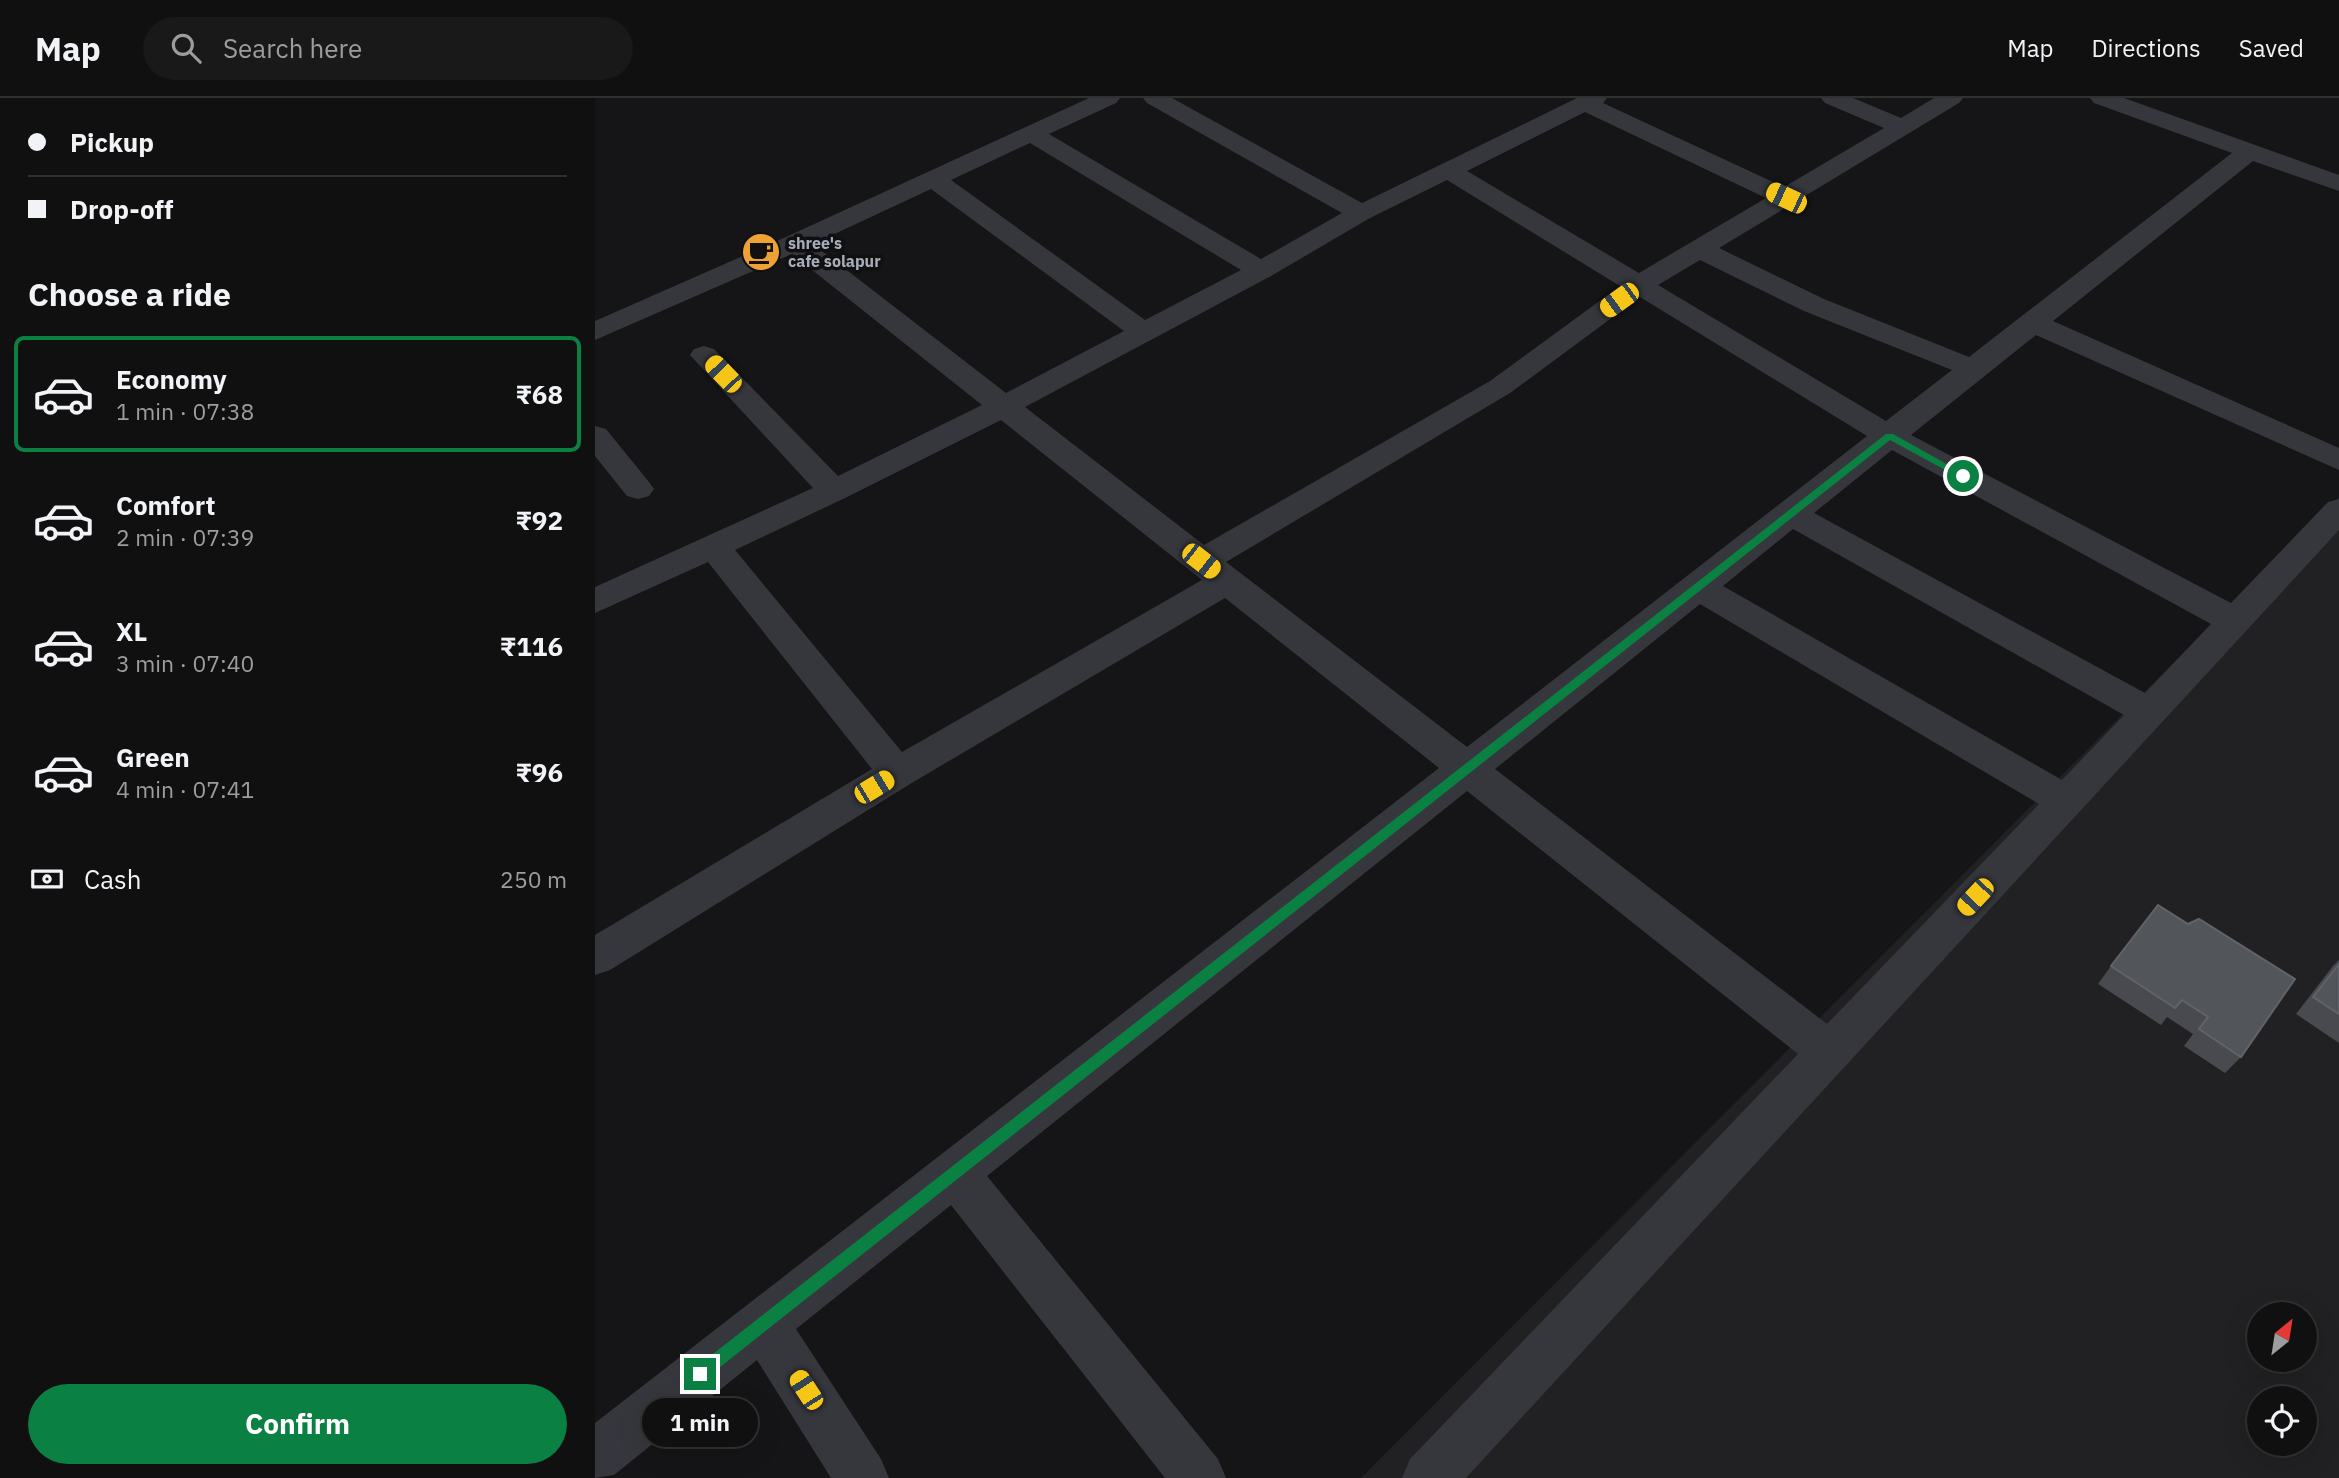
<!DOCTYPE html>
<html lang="en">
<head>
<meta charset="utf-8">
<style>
	:root { --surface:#101011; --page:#19191a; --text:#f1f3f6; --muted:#9c9d9f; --line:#303031; --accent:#0b8043 }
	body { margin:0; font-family:"IBM Plex Sans",sans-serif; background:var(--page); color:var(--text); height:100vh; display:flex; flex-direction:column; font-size:26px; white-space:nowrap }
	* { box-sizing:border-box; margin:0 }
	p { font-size:23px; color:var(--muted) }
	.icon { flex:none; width:38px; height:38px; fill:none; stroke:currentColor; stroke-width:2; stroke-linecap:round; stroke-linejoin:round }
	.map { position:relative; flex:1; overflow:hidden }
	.side { display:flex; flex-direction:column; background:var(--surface); width:595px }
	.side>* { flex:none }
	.guide { display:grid; align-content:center; height:154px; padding:0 28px; background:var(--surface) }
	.needle { width:46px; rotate:30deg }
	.controls { position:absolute; left:1652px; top:1204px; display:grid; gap:14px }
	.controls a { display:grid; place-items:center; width:70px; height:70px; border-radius:50%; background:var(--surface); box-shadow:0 7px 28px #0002,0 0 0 2px var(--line); font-size:35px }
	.end { position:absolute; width:32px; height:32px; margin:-16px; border:9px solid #0b8043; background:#fff; box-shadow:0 0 0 4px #fff }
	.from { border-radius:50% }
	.bubble { position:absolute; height:49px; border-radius:24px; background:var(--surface); box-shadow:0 7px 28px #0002,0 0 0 2px var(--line); font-size:23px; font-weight:800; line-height:49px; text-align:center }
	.car { position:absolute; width:21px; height:42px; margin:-21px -10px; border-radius:9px; box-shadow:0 0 5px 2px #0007; background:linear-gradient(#f5c518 24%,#345 0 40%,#f5c518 0 76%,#345 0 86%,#f5c518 0) }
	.guide b { display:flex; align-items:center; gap:24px; height:66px; font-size:26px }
	.guide b+b { border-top:2px solid var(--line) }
	.guide i { width:18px; height:18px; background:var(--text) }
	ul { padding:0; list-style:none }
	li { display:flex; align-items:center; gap:21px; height:116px; margin:0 14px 10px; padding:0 14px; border:4px solid transparent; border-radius:10px }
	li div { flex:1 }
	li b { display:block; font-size:26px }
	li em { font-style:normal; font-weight:800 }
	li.on { border-color:var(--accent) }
	li>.icon { width:63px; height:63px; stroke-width:1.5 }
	h2 { padding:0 28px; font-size:32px; line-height:84px }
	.pay { display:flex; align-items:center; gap:18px; height:77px; padding:0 28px; font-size:26px }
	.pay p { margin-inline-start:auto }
	.button { display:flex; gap:14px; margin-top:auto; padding:14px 28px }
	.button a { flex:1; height:80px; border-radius:42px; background:var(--accent); color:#fff; font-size:28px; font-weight:800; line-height:80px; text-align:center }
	header { display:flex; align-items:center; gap:42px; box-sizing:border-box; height:98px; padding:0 35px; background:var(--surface); border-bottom:2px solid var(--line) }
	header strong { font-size:33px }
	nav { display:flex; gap:38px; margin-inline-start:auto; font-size:24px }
	.search { width:490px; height:63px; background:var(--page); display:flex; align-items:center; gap:18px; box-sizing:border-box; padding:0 24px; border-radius:38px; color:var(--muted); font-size:26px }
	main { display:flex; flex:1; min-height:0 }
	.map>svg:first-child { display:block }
	.built { fill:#212124; fill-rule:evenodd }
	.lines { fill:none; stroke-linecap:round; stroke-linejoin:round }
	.minor { fill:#36373c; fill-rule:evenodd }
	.wall { fill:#484a4f }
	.building { fill:#52555a; stroke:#606369; stroke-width:2 }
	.route { fill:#0b8043 }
	.labels { text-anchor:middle; stroke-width:7; stroke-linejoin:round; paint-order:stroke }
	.far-poi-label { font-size:16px; font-weight:bold; fill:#a7adb7; stroke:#101012; text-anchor:start }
</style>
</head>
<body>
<header>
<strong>Map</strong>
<div class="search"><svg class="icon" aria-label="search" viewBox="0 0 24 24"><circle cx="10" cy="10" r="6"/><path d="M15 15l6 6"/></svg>Search here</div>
<nav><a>Map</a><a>Directions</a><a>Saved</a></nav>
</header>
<main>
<section class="side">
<div class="guide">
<b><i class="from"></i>Pickup</b>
<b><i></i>Drop-off</b>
</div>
<h2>Choose a ride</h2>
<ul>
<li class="on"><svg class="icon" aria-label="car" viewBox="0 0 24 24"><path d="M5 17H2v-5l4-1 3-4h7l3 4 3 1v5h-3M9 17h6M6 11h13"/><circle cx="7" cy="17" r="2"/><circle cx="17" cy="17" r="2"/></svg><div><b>Economy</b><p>1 min · 07:38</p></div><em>₹68</em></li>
<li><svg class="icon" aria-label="car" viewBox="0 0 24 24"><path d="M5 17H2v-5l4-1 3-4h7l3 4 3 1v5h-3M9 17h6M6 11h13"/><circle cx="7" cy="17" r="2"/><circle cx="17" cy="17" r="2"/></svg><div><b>Comfort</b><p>2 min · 07:39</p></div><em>₹92</em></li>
<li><svg class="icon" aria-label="car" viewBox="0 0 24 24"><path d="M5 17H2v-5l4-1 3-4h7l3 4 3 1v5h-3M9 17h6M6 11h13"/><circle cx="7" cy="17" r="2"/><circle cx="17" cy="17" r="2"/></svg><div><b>XL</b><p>3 min · 07:40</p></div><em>₹116</em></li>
<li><svg class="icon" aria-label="car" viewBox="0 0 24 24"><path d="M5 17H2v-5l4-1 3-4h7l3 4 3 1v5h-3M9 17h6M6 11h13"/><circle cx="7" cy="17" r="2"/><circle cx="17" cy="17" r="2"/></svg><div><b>Green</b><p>4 min · 07:41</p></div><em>₹96</em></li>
</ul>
<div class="pay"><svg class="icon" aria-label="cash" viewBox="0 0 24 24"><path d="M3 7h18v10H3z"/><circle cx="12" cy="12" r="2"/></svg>Cash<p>250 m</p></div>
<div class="button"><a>Confirm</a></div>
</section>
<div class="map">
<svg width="1744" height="1380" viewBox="0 0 1744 1380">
	<rect width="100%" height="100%" fill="#151517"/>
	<!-- built -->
	<path class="built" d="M1744 399V1380H766ZM1664 1216H1710V1262H1664ZM1664 1300H1710V1346H1664Z"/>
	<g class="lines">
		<!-- minor -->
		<path class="minor" d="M494 0H525L521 5 454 36 666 161 747 115 552 5 548 0H577L767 105 982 0H1012L1008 5 1189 89 1289 30 1230 5 1226 0H1258L1306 20 1339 0H1368L1364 5 1124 150 1229 201 1374 259 1637 55 1499 5 1495 0H1529L1744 77V93L1658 63 1458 223 1744 350V372L1441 237 1316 337 1636 505 1733 404 1744 401V432L871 1380H807L815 1361 1203 956 872 693 392 1078 623 1361 631 1380H570L356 1107 201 1231 286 1361 294 1380H236L162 1262 19 1377 0 1380V1325L844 670 630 500 315 686 15 872 0 877V837L277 671 113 464 0 515V489L218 390 95 257 99 251 109 248 119 251 243 378 387 307 197 156 0 242V223L191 139ZM990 14 1171 100 1044 175 872 73ZM435 45 646 172 550 222 356 82ZM852 82 1025 188 895 283 609 447 430 309 676 178 775 120ZM336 91 529 233 411 295 218 146ZM1105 162 1209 213 1357 272 1291 323 1063 187ZM1045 199 1272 338 872 649 631 464 915 295ZM406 322 607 482 307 654 140 452 250 400ZM1297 352 1616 526 1550 595 1219 415ZM1198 431 1529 617 1467 682 1128 488ZM1105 506 1444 706 1232 926 900 671Z
			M0 328 11 331 54 384 59 391 54 398 43 401 32 398 0 358Z"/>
	</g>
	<!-- wall -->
	<path class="wall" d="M1593 826 1646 959 1630 975 1589 948 1598 936 1572 919 1566 927 1503 886 1516 868Z
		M1744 862V945L1701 916 1738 868Z"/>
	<!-- building -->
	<path class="building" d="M1563 807 1593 826 1604 821 1700 881 1646 959 1604 931 1613 919 1587 902 1580 910 1516 868Z
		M1744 866V916L1718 899Z"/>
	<!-- route -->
	<path class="route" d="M1291 336H1298L1373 378 1365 380 1295 342 110 1281 105 1283 100 1281 97 1276 100 1270Z"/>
	<!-- icons -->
	<defs>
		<symbol id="cafe-disc" viewBox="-11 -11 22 22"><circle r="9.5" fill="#efa234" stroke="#101012"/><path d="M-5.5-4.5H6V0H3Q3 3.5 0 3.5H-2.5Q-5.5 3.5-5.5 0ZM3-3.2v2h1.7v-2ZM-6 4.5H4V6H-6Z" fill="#111"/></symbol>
	</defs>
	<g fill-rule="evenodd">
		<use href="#cafe-disc" x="144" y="132" width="44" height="44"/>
	</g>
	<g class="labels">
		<!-- far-poi labels -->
		<g class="far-poi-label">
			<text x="193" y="151">shree's<tspan x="193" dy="18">cafe solapur</tspan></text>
		</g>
	</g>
</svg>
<div class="controls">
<a><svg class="needle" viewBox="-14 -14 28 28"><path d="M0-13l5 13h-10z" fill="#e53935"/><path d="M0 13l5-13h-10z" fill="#9c9d9f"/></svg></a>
<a><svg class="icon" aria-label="locate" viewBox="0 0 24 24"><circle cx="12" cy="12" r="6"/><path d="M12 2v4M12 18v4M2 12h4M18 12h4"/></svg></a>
</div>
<i class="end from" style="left:1368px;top:378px"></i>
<i class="end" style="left:105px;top:1276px"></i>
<div class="bubble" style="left:47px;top:1300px;width:116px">1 min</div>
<i class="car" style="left:1191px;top:100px;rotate:295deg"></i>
<i class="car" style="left:1024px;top:202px;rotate:234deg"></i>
<i class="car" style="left:128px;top:276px;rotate:316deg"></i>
<i class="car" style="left:606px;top:463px;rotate:128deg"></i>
<i class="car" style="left:279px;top:689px;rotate:59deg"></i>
<i class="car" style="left:1380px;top:799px;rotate:223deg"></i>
<i class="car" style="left:211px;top:1292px;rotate:327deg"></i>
</div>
</main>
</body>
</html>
